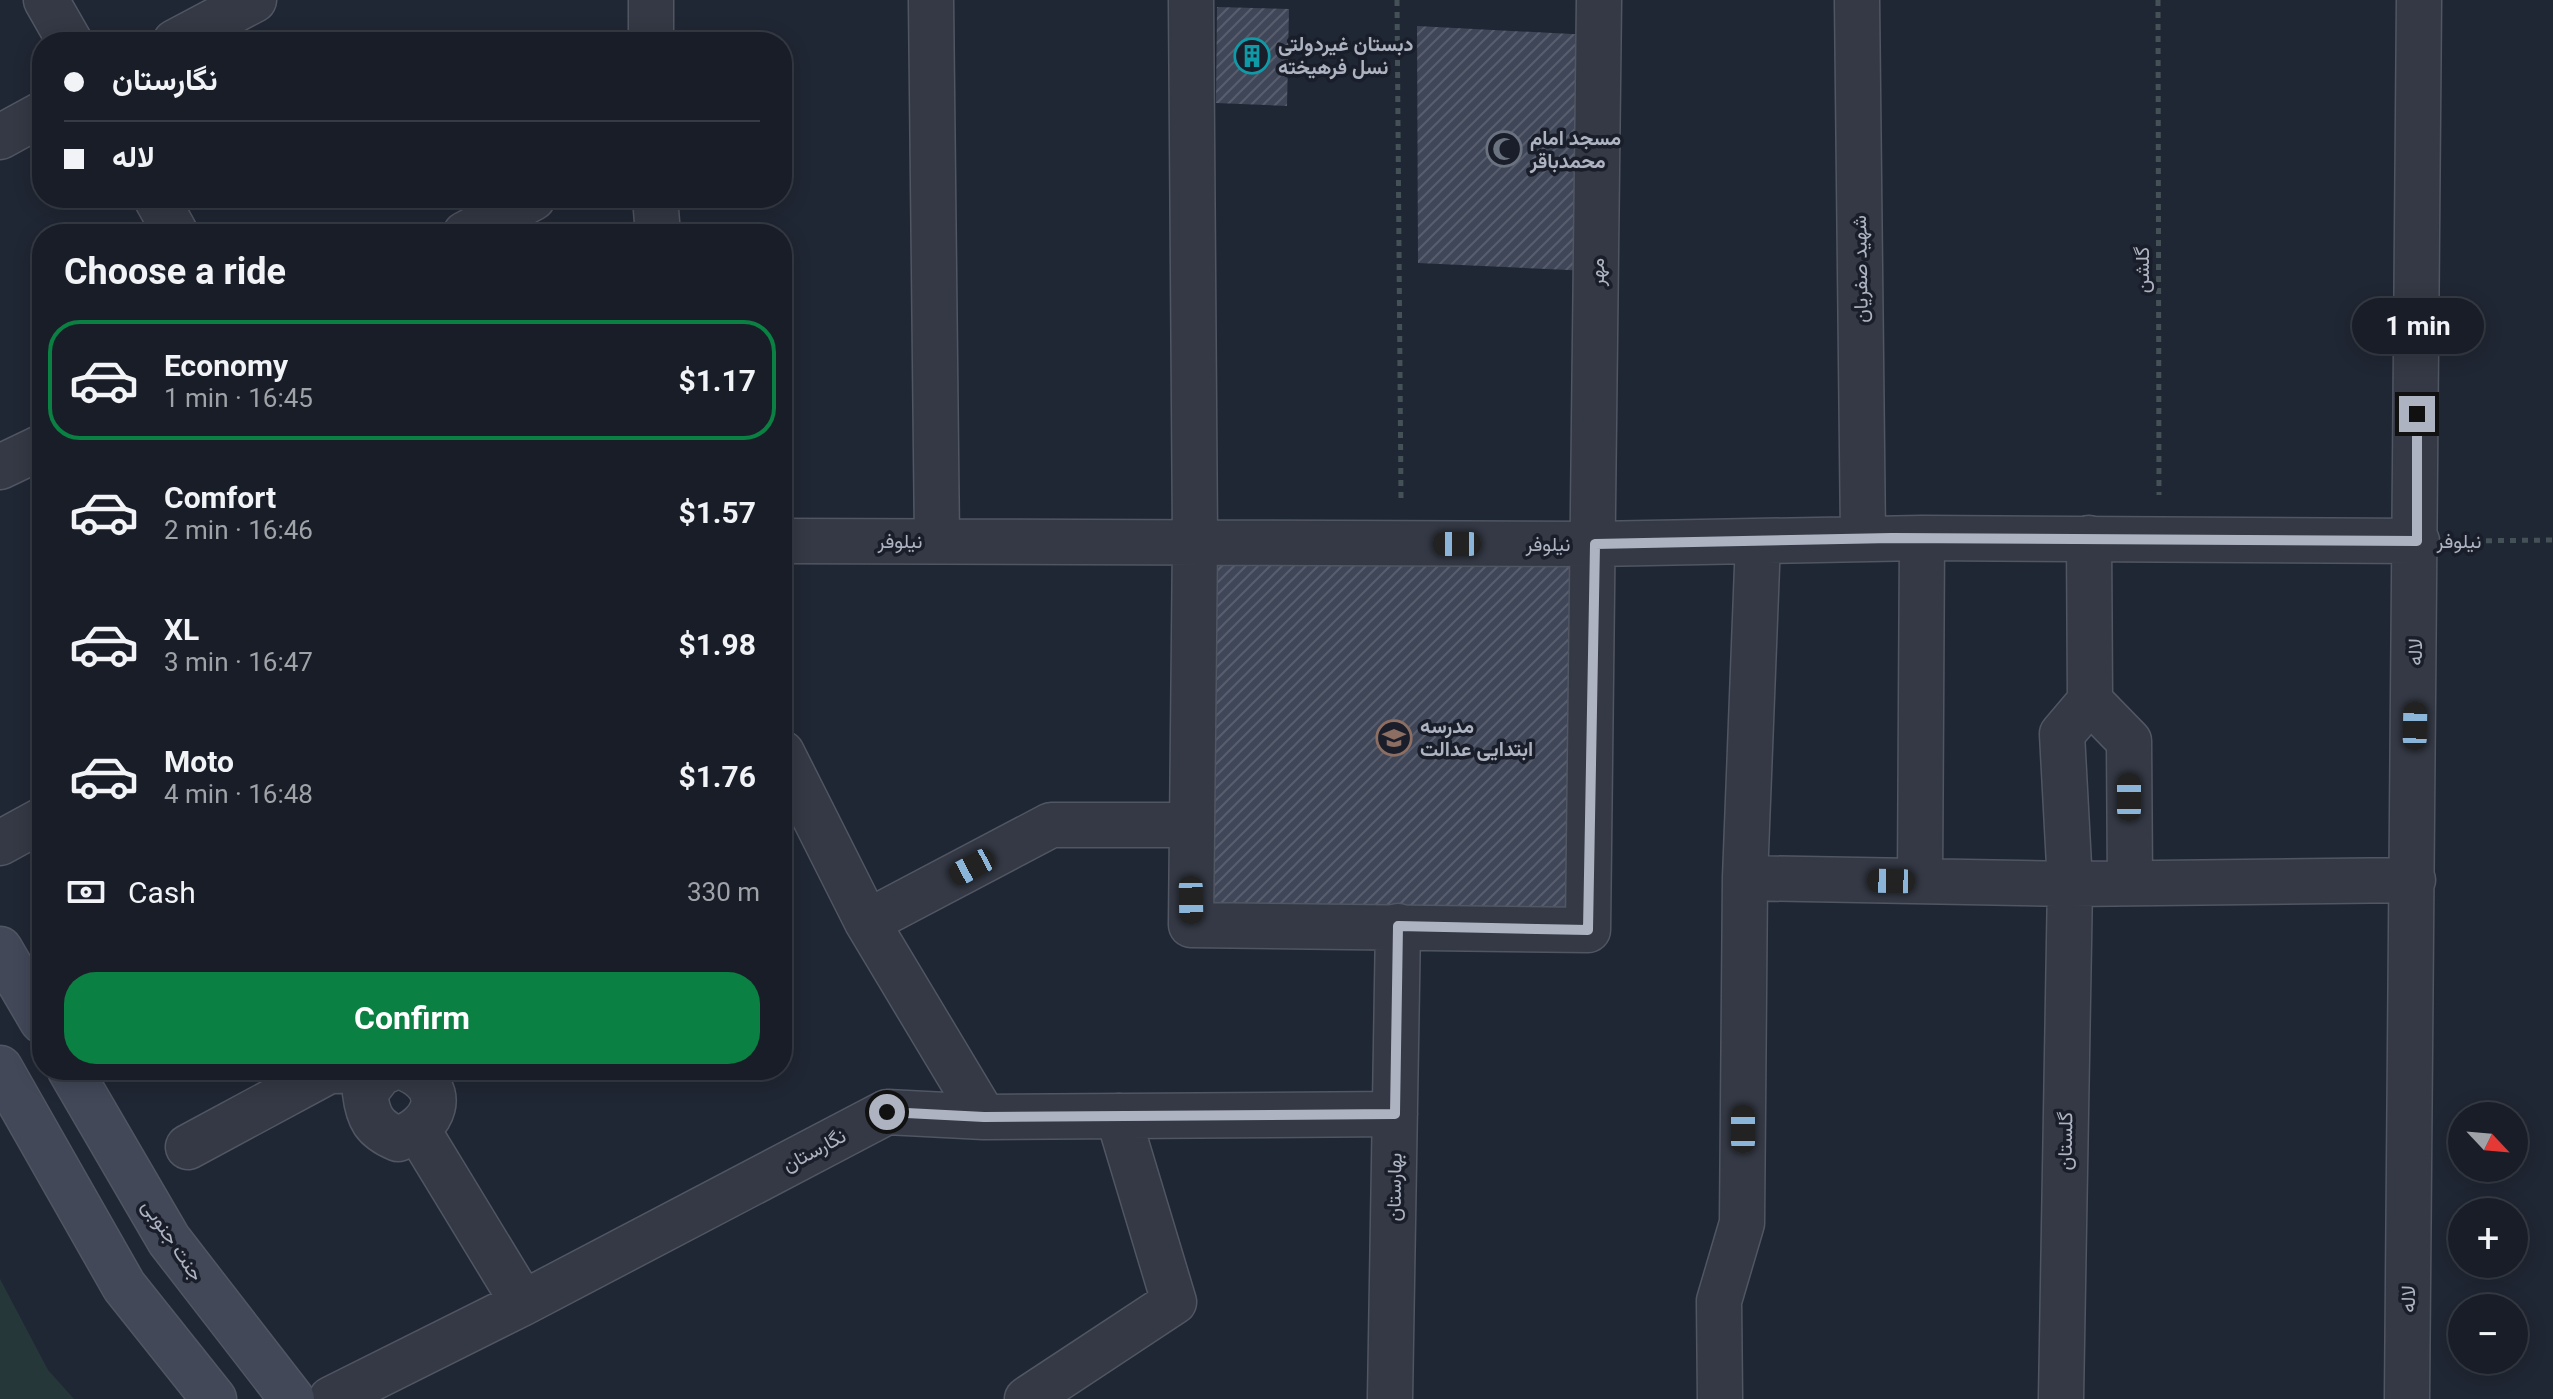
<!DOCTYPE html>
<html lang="en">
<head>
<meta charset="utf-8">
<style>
	:root { --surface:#181d27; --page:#252a33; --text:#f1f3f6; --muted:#9fa2a7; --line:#363b44; --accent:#0b8043 }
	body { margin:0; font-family:Roboto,Vazirmatn,sans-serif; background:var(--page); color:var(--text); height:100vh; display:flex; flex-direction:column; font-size:30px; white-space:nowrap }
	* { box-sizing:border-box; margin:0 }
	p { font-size:26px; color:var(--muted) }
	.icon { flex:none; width:44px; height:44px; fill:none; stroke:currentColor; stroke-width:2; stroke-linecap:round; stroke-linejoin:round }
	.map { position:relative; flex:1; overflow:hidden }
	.side { position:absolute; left:32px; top:224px; width:760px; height:856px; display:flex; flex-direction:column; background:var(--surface); border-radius:32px; box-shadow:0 4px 20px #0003,0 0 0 2px var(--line) }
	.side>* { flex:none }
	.banner { position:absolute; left:32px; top:32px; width:760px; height:176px; border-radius:32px; box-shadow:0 4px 20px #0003,0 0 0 2px var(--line); display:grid; align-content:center; height:176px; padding:0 32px; background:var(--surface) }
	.needle { width:52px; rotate:116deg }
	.controls { position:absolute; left:2448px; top:1102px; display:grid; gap:16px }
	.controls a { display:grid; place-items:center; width:80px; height:80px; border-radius:50%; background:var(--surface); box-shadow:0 4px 20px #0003,0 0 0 2px var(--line); font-size:40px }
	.end { position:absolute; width:36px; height:36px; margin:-18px; border:10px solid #aeb3c2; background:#111; box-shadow:0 0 0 4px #111 }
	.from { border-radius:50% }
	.bubble { position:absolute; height:56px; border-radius:28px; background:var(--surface); box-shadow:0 4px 20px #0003,0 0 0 2px var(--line); font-size:26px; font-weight:700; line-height:56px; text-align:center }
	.car { position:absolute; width:24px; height:48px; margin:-24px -12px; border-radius:10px; box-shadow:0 0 6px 2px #0007; background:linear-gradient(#222 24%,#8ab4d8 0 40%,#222 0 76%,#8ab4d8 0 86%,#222 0) }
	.banner b { display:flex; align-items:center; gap:28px; height:76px; font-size:30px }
	.banner b+b { border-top:2px solid var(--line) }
	.banner i { width:20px; height:20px; background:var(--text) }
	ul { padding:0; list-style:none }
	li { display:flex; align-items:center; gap:24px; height:120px; margin:0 16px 12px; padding:0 16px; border:4px solid transparent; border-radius:32px }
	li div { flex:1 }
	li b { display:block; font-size:30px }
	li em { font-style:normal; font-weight:700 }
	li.on { border-color:var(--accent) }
	li>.icon { width:72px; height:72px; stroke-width:1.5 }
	h2 { padding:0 32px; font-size:36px; line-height:96px }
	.pay { display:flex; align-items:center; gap:20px; height:88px; padding:0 32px; font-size:30px }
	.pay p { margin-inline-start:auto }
	.button { display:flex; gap:16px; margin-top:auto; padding:16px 32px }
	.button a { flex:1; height:92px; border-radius:32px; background:var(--accent); color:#fff; font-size:32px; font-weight:700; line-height:92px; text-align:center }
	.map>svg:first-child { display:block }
	.green { fill:#26373a }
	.building { fill:url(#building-hatch) }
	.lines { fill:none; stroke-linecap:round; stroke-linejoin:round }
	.minor-casing { stroke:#515663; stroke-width:47 }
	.secondary-casing { stroke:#515663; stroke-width:47 }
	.path { stroke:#445257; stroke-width:5; stroke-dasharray:6 6; stroke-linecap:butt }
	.minor { stroke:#343945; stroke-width:44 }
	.secondary { stroke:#424858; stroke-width:44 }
	.route { stroke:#aeb3c2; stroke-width:10 }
	.labels { text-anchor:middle; stroke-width:7; stroke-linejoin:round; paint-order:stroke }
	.poi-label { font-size:20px; font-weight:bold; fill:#aeb3c2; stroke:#191e2a; text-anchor:start }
	.street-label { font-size:20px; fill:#aeb3c2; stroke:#191e2a }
</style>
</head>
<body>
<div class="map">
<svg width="2553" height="1399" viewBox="0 0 2553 1399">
	<defs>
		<pattern id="building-hatch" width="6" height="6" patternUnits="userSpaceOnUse" patternTransform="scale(2)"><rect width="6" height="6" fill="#3f4657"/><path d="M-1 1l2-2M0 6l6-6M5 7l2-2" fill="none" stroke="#585e6e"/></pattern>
	</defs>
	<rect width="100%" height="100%" fill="#202734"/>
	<!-- green -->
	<path class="green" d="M0 1279 48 1370 74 1399H0Z"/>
	<!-- building -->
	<path class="building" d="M1217 7 1289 9 1287 106 1216 103Z
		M1417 26 1591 35 1590 271 1418 263Z
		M1214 560 1581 564 1580 917 1203 912Z"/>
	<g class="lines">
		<defs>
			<path id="minor" d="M46 0 70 42
				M651 0V42
				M931 0 937 541
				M1191 0 1195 540 1191 925 1588 930 1599 0
				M1857 0 1863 538
				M175 42 254 0
				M0 137 42 114
				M156 198 176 234
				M655 198 658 234
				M465 234 533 198
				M0 467 42 447
				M782 541 1595 544 1922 538 2417 541
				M2090 701 2129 741 2130 882
				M782 753 867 922 984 1117
				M0 843 42 820
				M1745 878 2070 884 2413 880
				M1920 881 1922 538
				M867 922 1051 825H1190
				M388 1070 382 1071 365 1093C368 1118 374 1129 398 1139 435 1126 450 1090 409 1070
				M419 1132 523 1303
				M188 1147 329 1071 383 1070
				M331 1399 523 1303 887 1112 984 1117 1395 1114
				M1027 1399 1174 1302 1118 1116
				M1390 1399 1398 926
				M1720 1399 1719 1301 1742 1223 1745 878 1758 541
				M2061 1399 2070 884 2062 734 2090 701 2089 538
				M2407 1399 2419 0"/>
			<path id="secondary" d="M0 949 42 1021
				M0 1068 124 1286 214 1399
				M70 1070 169 1240 292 1399"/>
		</defs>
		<!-- minor casing -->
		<use href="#minor" class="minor-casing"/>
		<!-- secondary casing -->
		<use href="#secondary" class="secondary-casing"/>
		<!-- path -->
		<path class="path" d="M1397 0 1401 498
			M2158 0 2159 495
			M2462 541 2553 540"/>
		<!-- minor -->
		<use href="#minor" class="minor"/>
		<!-- secondary -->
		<use href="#secondary" class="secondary"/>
	</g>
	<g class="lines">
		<!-- route -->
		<path class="route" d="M887 1112 984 1117 1395 1114 1398 926 1588 930 1595 544 1892 538 2417 541V414"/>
	</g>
	<!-- icons -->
	<defs>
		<symbol id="building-ring" viewBox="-11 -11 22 22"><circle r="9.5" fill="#191e2a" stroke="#0f9aa8" stroke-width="1.5"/><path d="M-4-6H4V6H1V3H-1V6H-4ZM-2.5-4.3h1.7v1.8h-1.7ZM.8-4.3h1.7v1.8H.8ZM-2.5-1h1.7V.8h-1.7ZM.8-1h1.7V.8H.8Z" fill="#0f9aa8"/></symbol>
		<symbol id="mosque-ring" viewBox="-11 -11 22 22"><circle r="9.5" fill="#191e2a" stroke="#6b7280" stroke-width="1.5"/><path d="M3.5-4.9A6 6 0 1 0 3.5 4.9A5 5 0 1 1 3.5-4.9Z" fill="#6b7280"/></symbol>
		<symbol id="school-ring" viewBox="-11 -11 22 22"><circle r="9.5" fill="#191e2a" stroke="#8d6e63" stroke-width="1.5"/><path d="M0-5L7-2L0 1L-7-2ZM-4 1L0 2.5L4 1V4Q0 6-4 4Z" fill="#8d6e63"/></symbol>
	</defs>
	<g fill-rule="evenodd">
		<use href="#building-ring" x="1232" y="36" width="40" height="40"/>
		<use href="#mosque-ring" x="1484" y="129" width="40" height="40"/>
		<use href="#school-ring" x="1374" y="718" width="40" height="40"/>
	</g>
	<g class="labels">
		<!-- poi labels -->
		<g class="poi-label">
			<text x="1278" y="51">دبستان غیردولتی<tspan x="1278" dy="23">نسل فرهیخته</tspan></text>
			<text x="1530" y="145">مسجد امام<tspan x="1530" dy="23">محمدباقر</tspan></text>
			<text x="1420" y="733">مدرسه<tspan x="1420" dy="23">ابتدایی عدالت</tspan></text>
		</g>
		<!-- street labels -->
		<g class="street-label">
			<text transform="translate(1860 269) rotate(-91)" y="7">شهید صفریان</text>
			<text transform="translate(2142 270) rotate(-90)" y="7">گلشن</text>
			<text transform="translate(1597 272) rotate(-90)" y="7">مهر</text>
			<text x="900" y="548">نیلوفر</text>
			<text x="2459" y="548">نیلوفر</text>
			<text x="1548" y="551">نیلوفر</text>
			<text transform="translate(2415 652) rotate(-89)" y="7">لاله</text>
			<text transform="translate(2065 1141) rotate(-89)" y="7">گلستان</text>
			<text transform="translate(814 1150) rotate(-28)" y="7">نگارستان</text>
			<text transform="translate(1394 1187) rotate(-89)" y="7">بهارستان</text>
			<text transform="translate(173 1240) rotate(56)" y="7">جنت جنوبی</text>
			<text transform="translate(2408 1299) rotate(-89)" y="7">لاله</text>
		</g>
	</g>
</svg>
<div class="controls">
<a><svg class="needle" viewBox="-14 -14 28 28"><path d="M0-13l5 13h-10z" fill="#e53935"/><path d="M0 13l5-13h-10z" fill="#9fa2a7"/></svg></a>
<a>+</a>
<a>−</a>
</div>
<i class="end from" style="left:887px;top:1112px"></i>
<i class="end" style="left:2417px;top:414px"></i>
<div class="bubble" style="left:2352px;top:298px;width:132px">1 min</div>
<i class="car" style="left:1457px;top:544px;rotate:270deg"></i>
<i class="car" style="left:2415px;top:726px;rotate:1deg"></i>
<i class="car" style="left:2129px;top:797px;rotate:0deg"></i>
<i class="car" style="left:972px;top:867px;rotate:242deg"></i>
<i class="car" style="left:1891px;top:881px;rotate:271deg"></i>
<i class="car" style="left:1191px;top:900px;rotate:179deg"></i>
<i class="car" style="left:1743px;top:1129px;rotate:0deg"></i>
<div class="banner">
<b><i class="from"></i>نگارستان</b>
<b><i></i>لاله</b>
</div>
<section class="side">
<h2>Choose a ride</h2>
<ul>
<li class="on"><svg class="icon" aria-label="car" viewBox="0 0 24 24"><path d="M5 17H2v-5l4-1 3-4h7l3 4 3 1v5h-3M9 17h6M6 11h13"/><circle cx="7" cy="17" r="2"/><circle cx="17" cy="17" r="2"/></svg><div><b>Economy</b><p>1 min · 16:45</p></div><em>$1.17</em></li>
<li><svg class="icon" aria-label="car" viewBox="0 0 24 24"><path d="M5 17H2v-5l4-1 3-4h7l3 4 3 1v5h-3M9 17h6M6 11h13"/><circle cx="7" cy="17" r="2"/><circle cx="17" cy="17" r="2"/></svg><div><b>Comfort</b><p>2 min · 16:46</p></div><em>$1.57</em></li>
<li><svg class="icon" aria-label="car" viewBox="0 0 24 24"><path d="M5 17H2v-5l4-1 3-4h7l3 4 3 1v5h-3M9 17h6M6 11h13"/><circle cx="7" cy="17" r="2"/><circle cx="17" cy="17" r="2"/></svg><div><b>XL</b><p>3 min · 16:47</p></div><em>$1.98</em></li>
<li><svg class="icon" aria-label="car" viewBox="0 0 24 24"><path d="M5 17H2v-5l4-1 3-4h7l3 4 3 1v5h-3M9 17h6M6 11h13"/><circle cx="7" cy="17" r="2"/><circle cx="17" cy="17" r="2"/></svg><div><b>Moto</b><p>4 min · 16:48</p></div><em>$1.76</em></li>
</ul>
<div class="pay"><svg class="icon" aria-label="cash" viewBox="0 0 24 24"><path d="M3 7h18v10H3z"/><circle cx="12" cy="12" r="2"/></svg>Cash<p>330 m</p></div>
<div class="button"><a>Confirm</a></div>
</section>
</div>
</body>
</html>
